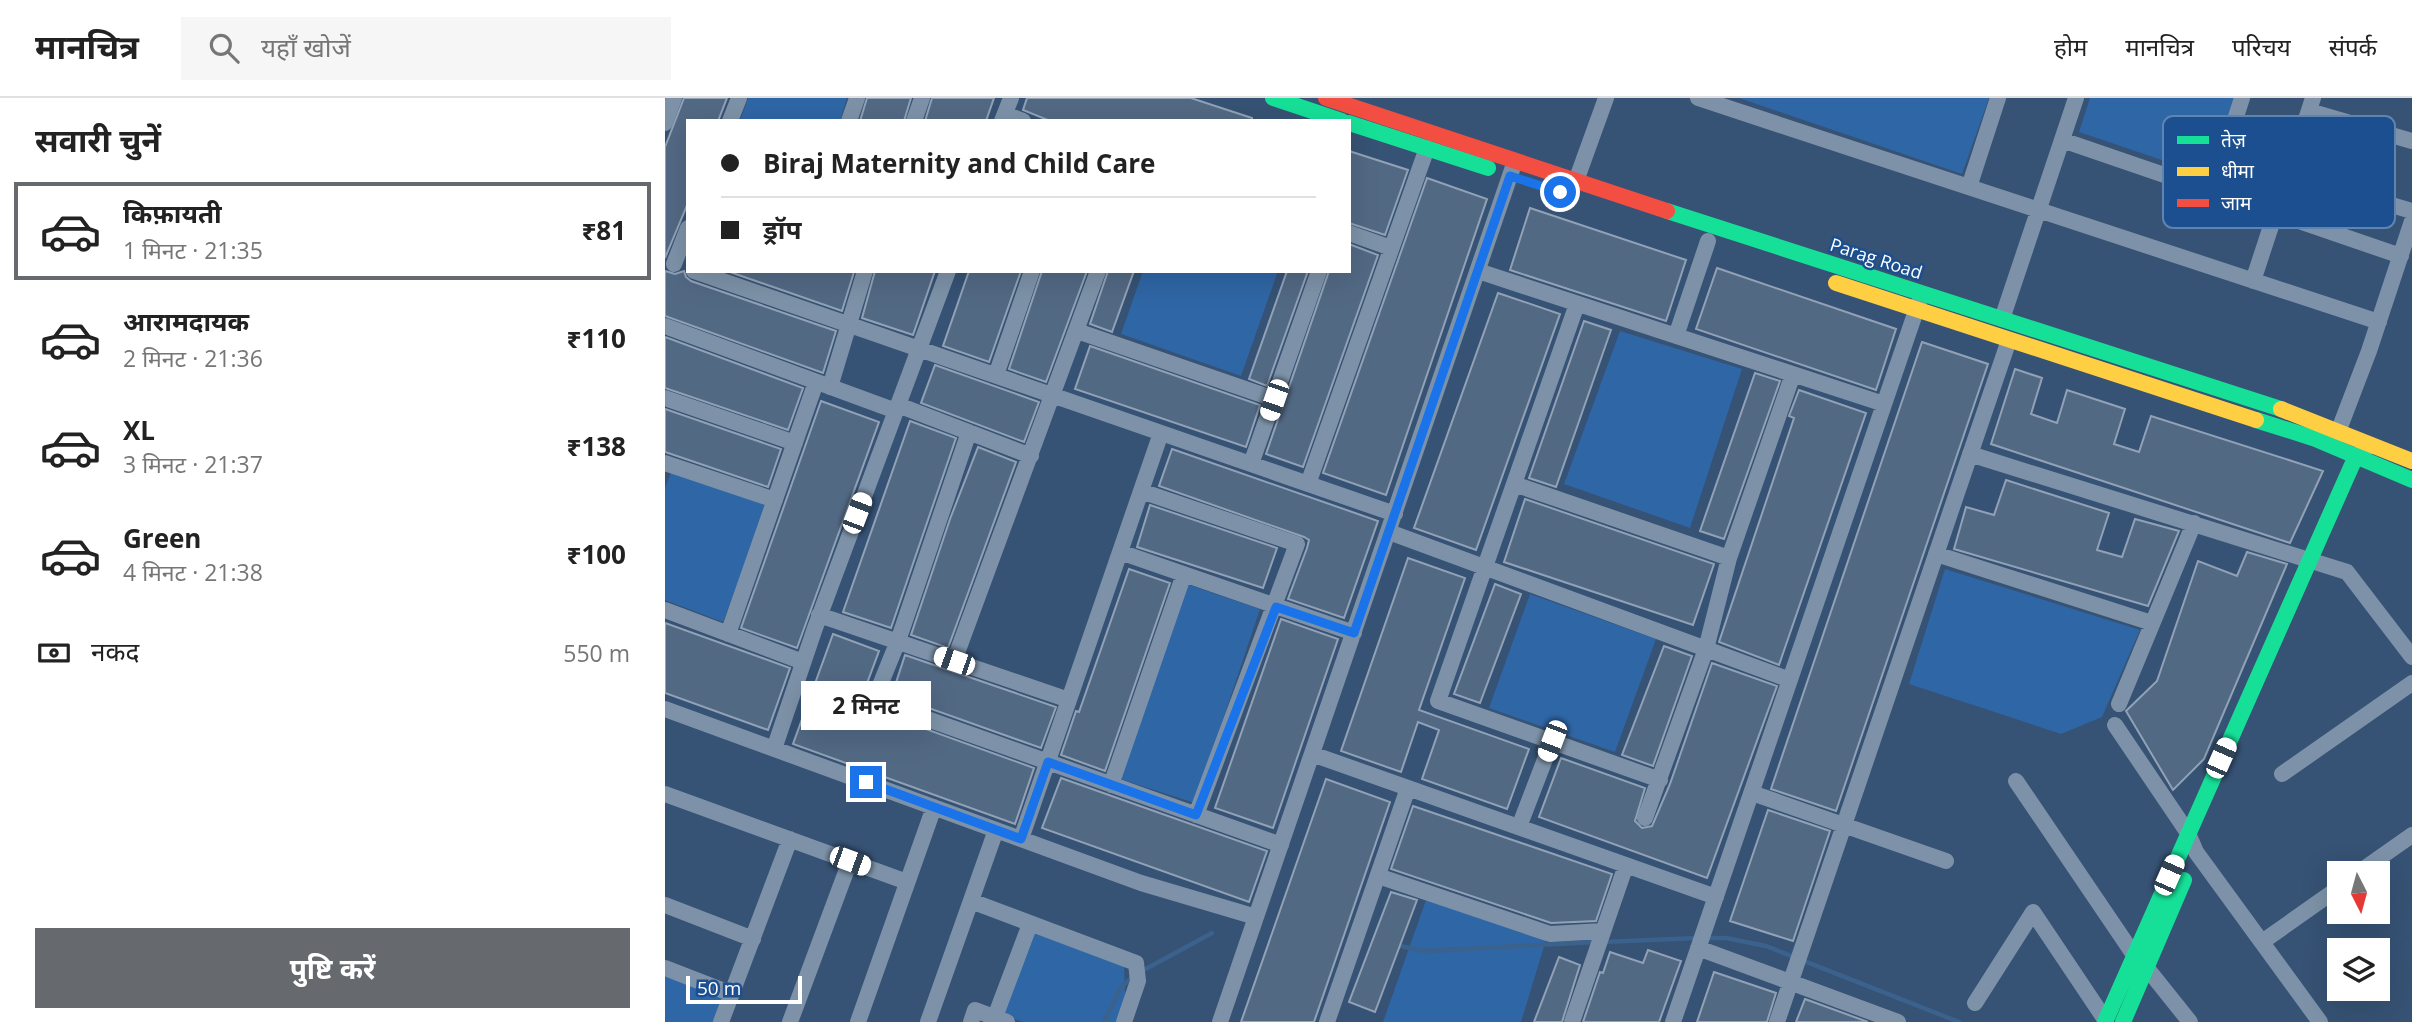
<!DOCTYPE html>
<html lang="hi">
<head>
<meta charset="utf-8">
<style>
	:root { --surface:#fff; --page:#f6f6f6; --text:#222; --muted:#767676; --line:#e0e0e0; --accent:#666a6f }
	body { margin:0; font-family:"Open Sans","Noto Sans Devanagari",sans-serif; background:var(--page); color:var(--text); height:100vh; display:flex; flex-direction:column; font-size:26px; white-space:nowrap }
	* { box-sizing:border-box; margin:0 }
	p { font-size:23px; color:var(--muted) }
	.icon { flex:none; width:38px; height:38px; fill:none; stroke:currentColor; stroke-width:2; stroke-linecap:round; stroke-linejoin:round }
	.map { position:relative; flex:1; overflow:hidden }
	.panel { display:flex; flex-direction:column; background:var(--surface); width:665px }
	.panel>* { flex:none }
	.hud { position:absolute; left:21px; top:21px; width:665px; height:154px; border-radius:0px; box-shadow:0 7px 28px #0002; display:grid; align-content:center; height:154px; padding:0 35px; background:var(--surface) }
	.needle { width:46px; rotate:174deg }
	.fabs { position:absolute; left:1662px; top:763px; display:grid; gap:14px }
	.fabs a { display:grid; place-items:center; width:63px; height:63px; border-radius:0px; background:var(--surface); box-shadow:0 7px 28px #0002; font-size:35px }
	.scale { position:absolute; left:21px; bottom:18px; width:116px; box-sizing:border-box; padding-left:7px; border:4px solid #fff; border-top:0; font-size:19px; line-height:24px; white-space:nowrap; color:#fff; -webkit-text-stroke:5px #1b4f8f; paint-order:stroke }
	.end { position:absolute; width:32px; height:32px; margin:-16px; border:9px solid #1a73e8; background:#fff; box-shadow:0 0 0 4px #fff }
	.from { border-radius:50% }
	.bubble { position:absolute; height:49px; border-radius:0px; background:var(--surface); box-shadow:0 7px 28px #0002; font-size:23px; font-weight:700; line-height:49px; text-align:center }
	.car { position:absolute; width:21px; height:42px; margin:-21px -10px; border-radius:9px; box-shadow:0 0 5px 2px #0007; background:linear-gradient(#fff 24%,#345 0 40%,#fff 0 76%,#345 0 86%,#fff 0) }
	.hud b { display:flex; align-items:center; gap:24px; height:66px; font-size:26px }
	.hud b+b { border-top:2px solid var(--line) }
	.hud i { width:18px; height:18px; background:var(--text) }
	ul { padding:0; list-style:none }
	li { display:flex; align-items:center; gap:21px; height:98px; margin:0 14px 10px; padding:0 21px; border:4px solid transparent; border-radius:0px }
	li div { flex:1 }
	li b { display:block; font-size:26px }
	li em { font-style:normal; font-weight:700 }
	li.on { border-color:var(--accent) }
	li>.icon { width:63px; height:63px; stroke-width:1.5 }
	h2 { padding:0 35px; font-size:32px; line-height:84px }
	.pay { display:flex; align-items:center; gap:18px; height:77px; padding:0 35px; font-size:26px }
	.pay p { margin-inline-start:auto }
	.primary-button { display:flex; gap:14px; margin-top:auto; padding:14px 35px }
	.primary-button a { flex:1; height:80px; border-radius:0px; background:var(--accent); color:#fff; font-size:28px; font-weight:700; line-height:80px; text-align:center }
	header { display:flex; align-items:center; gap:42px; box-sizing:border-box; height:98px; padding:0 35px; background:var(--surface); border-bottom:2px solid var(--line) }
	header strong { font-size:33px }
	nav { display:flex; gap:38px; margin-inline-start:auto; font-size:24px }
	.search { width:490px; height:63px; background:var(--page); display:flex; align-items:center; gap:18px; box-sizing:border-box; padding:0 24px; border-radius:0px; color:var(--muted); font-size:26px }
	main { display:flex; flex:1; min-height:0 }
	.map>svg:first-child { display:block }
	.green { fill:#2f66a5 }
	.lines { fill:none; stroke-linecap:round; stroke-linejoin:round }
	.stream { stroke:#3b618d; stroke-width:4.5 }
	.building { fill:#526984; stroke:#92a2b6; stroke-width:2 }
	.street { stroke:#7d92a8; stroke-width:16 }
	.fast { stroke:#16e098; stroke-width:16 }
	.slow { stroke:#ffcf43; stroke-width:16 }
	.jam { stroke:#f24e42; stroke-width:16 }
	.route { stroke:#1a73e8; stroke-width:9 }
	.labels { text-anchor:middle; stroke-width:5; stroke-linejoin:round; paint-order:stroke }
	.street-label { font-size:18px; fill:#fff; stroke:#1b4f8f }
	.key { fill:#1b4f8f; stroke:#5f84b1; stroke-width:2 }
	.key-label { font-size:19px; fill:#fff }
</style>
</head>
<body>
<header>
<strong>मानचित्र</strong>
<div class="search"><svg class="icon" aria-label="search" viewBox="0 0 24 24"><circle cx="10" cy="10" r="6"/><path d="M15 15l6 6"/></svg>यहाँ खोजें</div>
<nav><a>होम</a><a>मानचित्र</a><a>परिचय</a><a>संपर्क</a></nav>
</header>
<main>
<section class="panel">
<h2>सवारी चुनें</h2>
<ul>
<li class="on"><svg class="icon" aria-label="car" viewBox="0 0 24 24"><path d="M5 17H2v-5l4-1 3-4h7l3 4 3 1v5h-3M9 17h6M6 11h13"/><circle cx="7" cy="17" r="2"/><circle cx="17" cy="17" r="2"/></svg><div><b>किफ़ायती</b><p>1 मिनट · 21:35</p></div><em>₹81</em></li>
<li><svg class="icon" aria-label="car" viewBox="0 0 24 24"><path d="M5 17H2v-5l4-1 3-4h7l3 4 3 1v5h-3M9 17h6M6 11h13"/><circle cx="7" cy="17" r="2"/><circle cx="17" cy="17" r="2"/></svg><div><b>आरामदायक</b><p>2 मिनट · 21:36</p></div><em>₹110</em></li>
<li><svg class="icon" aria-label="car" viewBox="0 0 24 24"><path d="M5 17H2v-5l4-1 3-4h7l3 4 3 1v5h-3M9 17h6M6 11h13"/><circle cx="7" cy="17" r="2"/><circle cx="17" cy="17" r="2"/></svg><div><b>XL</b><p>3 मिनट · 21:37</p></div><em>₹138</em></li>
<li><svg class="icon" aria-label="car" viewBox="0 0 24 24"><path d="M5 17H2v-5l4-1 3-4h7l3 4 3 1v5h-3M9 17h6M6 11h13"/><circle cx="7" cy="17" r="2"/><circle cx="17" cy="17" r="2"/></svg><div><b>Green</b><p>4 मिनट · 21:38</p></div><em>₹100</em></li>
</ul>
<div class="pay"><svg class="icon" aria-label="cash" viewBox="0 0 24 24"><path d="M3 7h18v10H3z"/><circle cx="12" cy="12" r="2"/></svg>नकद<p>550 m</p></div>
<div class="primary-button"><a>पुष्टि करें</a></div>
</section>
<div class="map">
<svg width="1747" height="924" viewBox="0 0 1747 924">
	<rect width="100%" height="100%" fill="#365274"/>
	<!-- green -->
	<path class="green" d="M83 0H182L175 23H75Z
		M1074 0H1324L1297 76Z
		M1425 0H1570L1544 78 1414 34Z
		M478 173H613L576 278 456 236Z
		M955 233 1077 271 1025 430 899 386Z
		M7 372 102 408 58 524 0 502V390Z
		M1280 471 1475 532 1437 619 1396 636 1244 586Z
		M521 486 595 511 530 705 455 681Z
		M865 496 991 541 950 654 824 610Z
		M761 802 881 842 856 924H718Z
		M365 834 459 867 460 897 451 924H358L336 916Z
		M0 878 57 898 48 924H0Z"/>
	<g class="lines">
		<!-- stream -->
		<path class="stream" d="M1041 840H1061L1101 848 1294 924
			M939 844 1032 840
			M730 847 760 853 930 844
			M477 873 547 835
			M439 924 455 891 469 877"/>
	</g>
	<!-- building -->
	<path class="building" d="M19 0H62L53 23H23V105L0 160V49Z
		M202 0H246L239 23H195Z
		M267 0H329L321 23H260Z
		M362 0H526L587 20V23H385L358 12Z
		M684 53 743 72 720 137 684 125Z
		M762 80 822 101 721 397 658 375Z
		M865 110 1021 162 1001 223 845 172Z
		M684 146 713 157 638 369 601 356 664 173H684Z
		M1052 170 1231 231 1211 292 1031 231Z
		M0 173 10 176 19 173 21 179 26 183 171 233 158 275 0 218Z
		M62 173H188L189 174 177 213Z
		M210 173H270L248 237 197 220Z
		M304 173H356L324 264 278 248Z
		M377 173H422L381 284 344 271Z
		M443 173H469L447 234 425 226Z
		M622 173H643L602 288 584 281Z
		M833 195 895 216 811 452 749 430Z
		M919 223 946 232 891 389 864 380Z
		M0 239 138 290 123 332 0 290Z
		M1257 244 1323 266 1171 713 1106 691Z
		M425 248 595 307 581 349 410 291Z
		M270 267 374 304 359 344 256 305Z
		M1350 271 1377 280 1366 316 1392 325 1402 292 1460 311 1449 346 1474 354 1486 318 1658 373 1625 445 1326 346Z
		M1090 275 1115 283 1059 441 1035 433Z
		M1134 292 1201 315 1114 567 1054 544 1129 320 1124 318Z
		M156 303 214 324 132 550 76 530Z
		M0 311 116 351 103 389 0 354Z
		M245 323 291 340 226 530 178 514Z
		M313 349 351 364 283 550 246 537 285 421Z
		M507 351 713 423 679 520 623 501 642 450 644 442 639 439 494 388Z
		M1341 382 1444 415 1432 452 1457 459 1470 421 1514 433 1483 508 1289 451 1301 409 1329 417Z
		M860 401 1049 466 1028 527 839 464Z
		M485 407 612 450 598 490 472 449Z
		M1582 454 1622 466 1539 661 1508 692 1461 613 1492 583 1533 463 1572 478Z
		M743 460 800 480 754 612 864 651 842 711 757 681 774 632 753 624 736 674 676 653Z
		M464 471 505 485 440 673 396 657 411 613 414 614Z
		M830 486 856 496 815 605 789 596Z
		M616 521 673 541 608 730 550 710Z
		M0 525 125 570 103 632 0 595Z
		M168 536 214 553 194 607 369 670 350 726 128 646Z
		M999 548 1027 558 988 668 957 657Z
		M240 557 391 609 376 650 227 597Z
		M1047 565 1112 588 1042 780 874 719 896 660 980 690 970 723 977 730 987 728 1005 686Z
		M396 680 602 753 584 804 377 730Z
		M661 681 725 704 649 924H576Z
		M748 708 947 776 931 823 886 825 726 771Z
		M1103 712 1165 733 1128 843 1065 823Z
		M726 794 752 802 710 914 684 904Z
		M983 852 1016 863 994 924H918L935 874 938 875 945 854 978 865Z
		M894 859 915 867 897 924H869Z
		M1049 874 1111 895 1102 924H1032Z
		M1140 901 1203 924H1131Z"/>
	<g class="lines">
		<!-- street -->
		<path class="street" d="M1033 0 1714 224
			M1644 13 1747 43
			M340 16 358 23
			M65 23 74 0
			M184 23 192 0
			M249 23 257 0
			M337 23 346 0
			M0 25 9 0
			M1397 42 1736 158
			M1623 76 1747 113
			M911 83 941 0
			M1304 89 1333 0
			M1547 93 1577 0
			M684 135 726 150
			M9 166 23 130
			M29 173 730 416
			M813 173 1219 306
			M1588 183 1648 0
			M912 206 773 603 995 682
			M1337 221 1411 0
			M0 228 231 313
			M412 233 609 301
			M1011 238 1043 143
			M331 277 367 173
			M165 289 200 173
			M0 300 130 345
			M233 307 366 358
			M304 334 233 543 209 602 616 747
			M1670 342 1704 253 1747 123
			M1305 356 1682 474 1747 559
			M0 365 110 402
			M586 366 654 173
			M643 386 762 50
			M849 386 1064 460
			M476 393 632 446 531 717
			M724 434 1125 582
			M455 454 689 535
			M1271 456 1487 525
			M0 512 138 564
			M154 517 404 602
			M63 536 151 284
			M289 563 433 173
			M1454 606 1529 425
			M0 611 476 785 591 819
			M1450 627 1523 735 1531 754 1655 924
			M109 651 150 530 283 173
			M647 656 1051 799
			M1617 676 1747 585
			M1351 683 1469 857
			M446 687 519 476
			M1087 695 1281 763
			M0 696 242 784
			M980 720 1041 551 1064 460 1128 276
			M854 729 887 643
			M356 741 496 335
			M1693 775 1747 737
			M713 778 885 836 938 833
			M306 803 471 865 473 883 459 924
			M0 807 88 841
			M1597 844 1675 789
			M1033 850 1233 924
			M1481 869 1525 924
			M0 870 67 896
			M1310 905 1368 814 1441 923
			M330 919 365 826
			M56 924 125 741
			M125 924 185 763
			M193 924 269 709
			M263 924 331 732
			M306 924 310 912 342 924
			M555 924 850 63
			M662 924 743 690
			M907 924 961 767
			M1008 924 1254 204
			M1112 924 1344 242"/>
		<!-- fast -->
		<path class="fast" d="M608 0 677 23
			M684 25 823 70
			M1002 113 1616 311
			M1591 322 1648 340 1747 382
			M1440 924 1691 358 1703 349
			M1458 924 1519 782"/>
		<!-- slow -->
		<path class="slow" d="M1171 185 1591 322
			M1616 311 1747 363"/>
		<!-- jam -->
		<path class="jam" d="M661 0 1002 113"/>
	</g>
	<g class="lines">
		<!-- route -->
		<path class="route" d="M201 684 356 741 383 664 531 717 611 509 689 535 845 78 895 94"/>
	</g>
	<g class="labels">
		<!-- street labels -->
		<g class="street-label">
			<text transform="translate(1211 161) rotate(18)" y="6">Parag Road</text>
		</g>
	</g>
	<!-- legend -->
	<rect x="1498" y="18" width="232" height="112" rx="10" class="key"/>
	<rect x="1512" y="38" width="32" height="8" fill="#16e098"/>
	<rect x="1512" y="69" width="32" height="9" fill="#ffcf43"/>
	<rect x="1512" y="101" width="32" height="8" fill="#f24e42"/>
	<g class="key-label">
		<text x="1556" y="49">तेज़</text>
		<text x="1556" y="80">धीमा</text>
		<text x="1556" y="112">जाम</text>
	</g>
</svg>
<div class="fabs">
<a><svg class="needle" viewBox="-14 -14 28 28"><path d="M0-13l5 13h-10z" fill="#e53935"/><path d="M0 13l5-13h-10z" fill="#767676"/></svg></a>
<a><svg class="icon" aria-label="layers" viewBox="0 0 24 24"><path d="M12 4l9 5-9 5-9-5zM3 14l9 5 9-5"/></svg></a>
</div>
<div class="scale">50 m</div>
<i class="end from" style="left:895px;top:94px"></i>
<i class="end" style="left:201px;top:684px"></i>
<div class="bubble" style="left:136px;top:583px;width:130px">2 मिनट</div>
<i class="car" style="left:609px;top:302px;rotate:199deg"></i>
<i class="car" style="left:192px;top:415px;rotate:21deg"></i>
<i class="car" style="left:289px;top:563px;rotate:289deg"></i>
<i class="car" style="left:887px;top:643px;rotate:201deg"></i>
<i class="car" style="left:1556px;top:660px;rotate:24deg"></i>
<i class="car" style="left:185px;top:763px;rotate:110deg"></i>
<i class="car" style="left:1504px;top:777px;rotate:24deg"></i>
<div class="hud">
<b><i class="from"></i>Biraj Maternity and Child Care</b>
<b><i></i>ड्रॉप</b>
</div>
</div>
</main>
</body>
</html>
